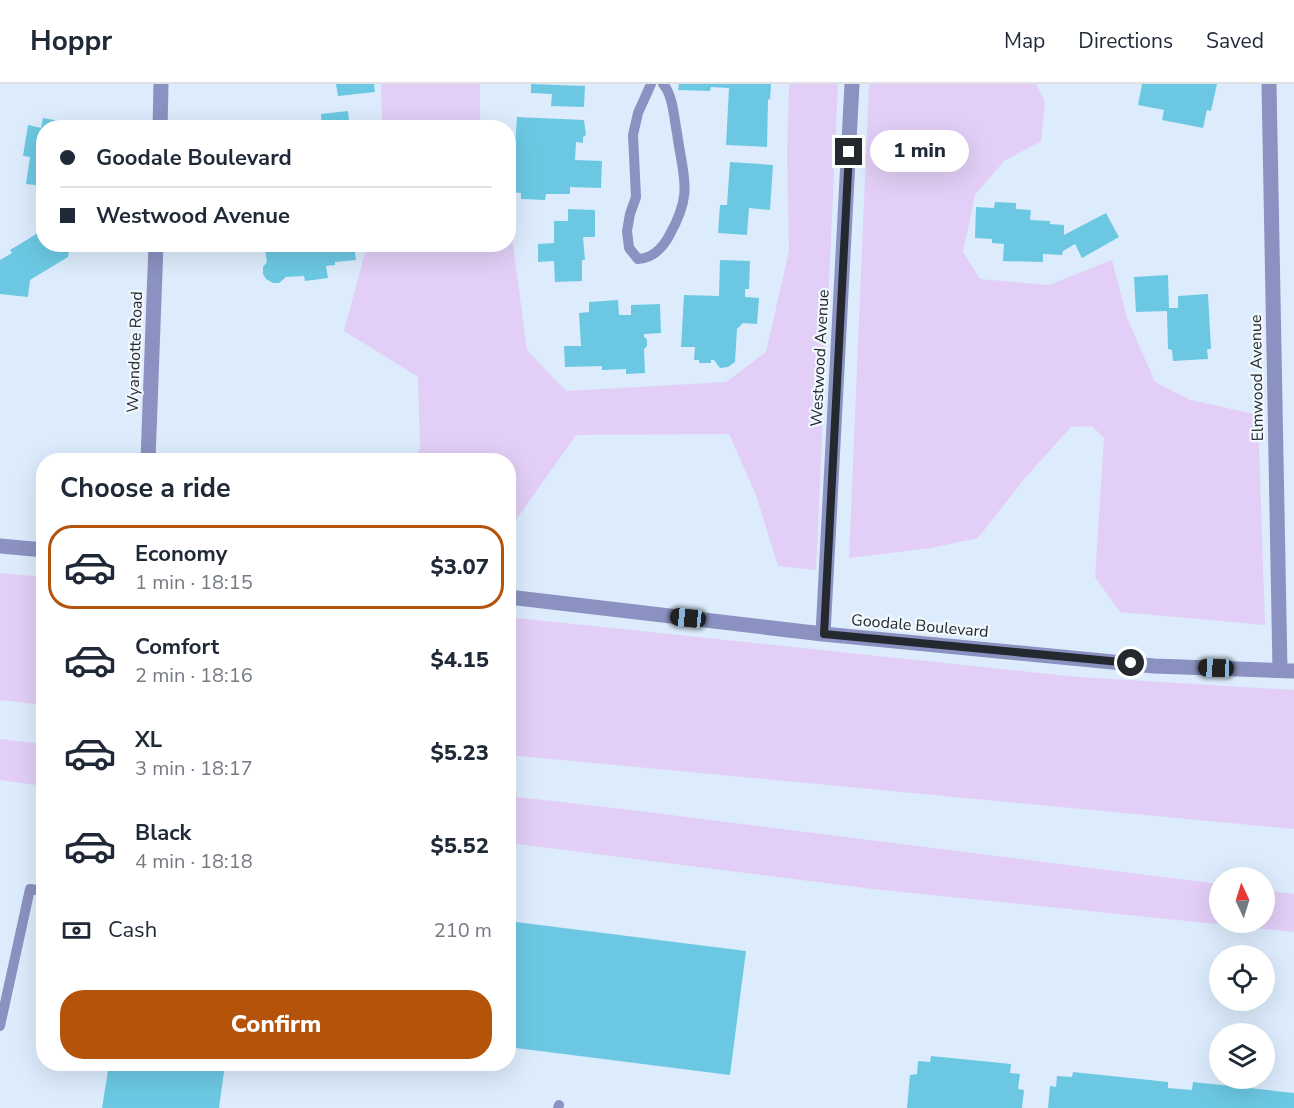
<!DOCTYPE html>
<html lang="en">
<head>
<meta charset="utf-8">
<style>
	:root { --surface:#fff; --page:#f6f6f7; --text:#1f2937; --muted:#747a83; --line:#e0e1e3; --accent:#b45309 }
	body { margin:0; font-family:"Nunito Sans",sans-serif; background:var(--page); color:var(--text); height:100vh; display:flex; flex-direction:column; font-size:22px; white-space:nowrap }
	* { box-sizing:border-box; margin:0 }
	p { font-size:20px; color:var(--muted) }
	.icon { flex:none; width:33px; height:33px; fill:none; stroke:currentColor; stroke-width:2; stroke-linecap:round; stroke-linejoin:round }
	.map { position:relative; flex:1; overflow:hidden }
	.details { position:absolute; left:36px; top:369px; width:480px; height:618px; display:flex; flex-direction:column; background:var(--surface); border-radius:24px; box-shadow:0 6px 24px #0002 }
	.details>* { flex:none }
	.banner { position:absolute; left:36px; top:36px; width:480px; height:132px; border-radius:24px; box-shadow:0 6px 24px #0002; display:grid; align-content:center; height:132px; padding:0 24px; background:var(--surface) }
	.needle { width:39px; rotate:356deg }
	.buttons { position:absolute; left:1209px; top:783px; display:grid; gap:12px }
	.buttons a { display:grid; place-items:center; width:66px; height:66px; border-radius:50%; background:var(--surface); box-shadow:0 6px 24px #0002; font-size:30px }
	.end { position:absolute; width:27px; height:27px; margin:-14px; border:8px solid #23292f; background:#fff; box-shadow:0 0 0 3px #fff }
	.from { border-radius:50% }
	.bubble { position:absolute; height:42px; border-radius:21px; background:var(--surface); box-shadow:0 6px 24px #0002; font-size:20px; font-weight:800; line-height:42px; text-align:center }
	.car { position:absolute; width:18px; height:36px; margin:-18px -9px; border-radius:8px; box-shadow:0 0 4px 2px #0007; background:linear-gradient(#222 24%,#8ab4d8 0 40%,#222 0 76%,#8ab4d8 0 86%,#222 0) }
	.banner b { display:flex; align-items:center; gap:21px; height:57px; font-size:22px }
	.banner b+b { border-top:2px solid var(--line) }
	.banner i { width:15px; height:15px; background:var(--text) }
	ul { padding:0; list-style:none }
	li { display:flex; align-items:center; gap:18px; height:84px; margin:0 12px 9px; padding:0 12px; border:3px solid transparent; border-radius:24px }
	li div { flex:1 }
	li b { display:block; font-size:22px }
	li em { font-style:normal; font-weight:800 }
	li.current { border-color:var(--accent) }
	li>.icon { width:54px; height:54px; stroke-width:1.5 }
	h2 { padding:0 24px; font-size:27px; line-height:72px }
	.pay { display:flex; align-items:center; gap:15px; height:66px; padding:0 24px; font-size:22px }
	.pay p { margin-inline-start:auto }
	.primary-button { display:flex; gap:12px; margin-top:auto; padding:12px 24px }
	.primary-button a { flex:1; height:69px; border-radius:24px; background:var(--accent); color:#fff; font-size:24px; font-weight:800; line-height:69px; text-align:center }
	header { display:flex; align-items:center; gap:36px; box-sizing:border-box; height:84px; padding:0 30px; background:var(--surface); border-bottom:2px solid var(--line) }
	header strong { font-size:28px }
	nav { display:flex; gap:33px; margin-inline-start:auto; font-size:21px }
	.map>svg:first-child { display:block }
	.green { fill:#e2cef6 }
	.building { fill:#6cc8e2 }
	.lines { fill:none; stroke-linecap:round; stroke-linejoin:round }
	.lane { stroke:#8b91c0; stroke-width:10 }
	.street { stroke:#8b91c0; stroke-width:15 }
	.route { stroke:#23292f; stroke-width:8 }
	.labels { text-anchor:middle; stroke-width:4.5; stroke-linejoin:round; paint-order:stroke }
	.street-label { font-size:16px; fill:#23292f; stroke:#f1f8fe }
</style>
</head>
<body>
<header>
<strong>Hoppr</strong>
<nav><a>Map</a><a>Directions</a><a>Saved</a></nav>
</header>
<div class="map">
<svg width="1294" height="1024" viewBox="0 0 1294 1024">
	<rect width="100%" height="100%" fill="#dcecfc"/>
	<!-- green -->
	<path class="green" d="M381 0H480V43H382Z
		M789 0H838L816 486 778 482 756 411 729 350 576 351 509 446 508 376H415L420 364 418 293 344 247 367 161 508 160 509 130 527 266 566 307 726 298 766 268 789 167 787 70Z
		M869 0H1036L1045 18 1041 57 1004 77 975 111 963 168 980 195 1049 201 1112 176 1127 234 1155 298 1191 316 1258 331 1265 541 1120 528 1095 493 1104 354 1092 342 1071 343 1025 394 978 454 931 464 849 474Z
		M0 489 43 493V621L0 616Z
		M508 533 1078 593 1294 606V745L509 671Z
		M0 655 43 660V702L0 696Z
		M509 712 631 726 1219 800 1220 838H1264L1265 806 1294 810V848L873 805 509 759Z"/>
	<!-- building -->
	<path class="building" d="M336 0H374L375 8 338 12Z
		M531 0 585 2 584 23 551 22 552 10 531 9Z
		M679 0H771L770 16 768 15 767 63 726 61 729 4 711 3 710 7 678 6Z
		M1142 0H1217L1211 27 1207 26 1203 44 1162 36 1164 26 1138 21Z
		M348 27 350 44H322L321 30Z
		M517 33 584 36 586 51 583 53V59L576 58 575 76 602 77 601 104 570 103V110H546L545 116 521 115V109L512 108Z
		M43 34 83 41V44H44V102L26 100 30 73 23 72 28 41 41 44Z
		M730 78 773 81 770 126 749 124 747 151 718 149 720 121H727Z
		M995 118 1016 119V125L1031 126 1030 136 1050 137V140L1064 141V151L1106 129 1119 153 1082 174 1075 160 1063 167 1062 171 1043 170V178L1003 177 1004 160 992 159V155L975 154 976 123 994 124Z
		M568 125 595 126V153H583L585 176H582V197L555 198 554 177 538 178V160L554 159V137H568Z
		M40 128H44V160H70L68 173 30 196 28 213 0 210V176L12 169 10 166 38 149Z
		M264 160H354L356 176 335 178V181L326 182 328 194 305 197 304 192 286 193 279 199H273L266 195 263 190V183L267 178Z
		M720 176 750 177 749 205H745V213L759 214 757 240 743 239 737 245 735 278 728 283 720 284 714 276H711V279H699V276H694L695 263H681L684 211 719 212Z
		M1168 191 1169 224H1178V212L1208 210 1211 265H1207L1208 275 1173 277 1172 266 1168 265 1167 227 1136 228 1134 193Z
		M618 216 619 231H631V221L660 220 661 249 644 250V253L647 255V262L644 265 645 289 626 290V285L602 286V282L565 283 564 262H581L579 229 589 228V218Z
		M508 837 746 867 730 991 508 963Z
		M931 972 1011 980 1010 989 1020 990 1018 1005 1024 1006 1022 1024H907L910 991 917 990 918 977 930 978Z
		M109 980H225L219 1024H102Z
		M1073 988 1168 998V1004L1192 1006 1193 998 1294 1009V1024H1048L1050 1002 1056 1003 1057 992 1072 993Z"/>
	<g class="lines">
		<!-- lane -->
		<path class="lane" d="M651 0 638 29 633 51 636 113 630 130 627 147 629 164 638 175C653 174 662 165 669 152 694 108 683 94 677 49 674 34 673 11 663 0
			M0 942 30 805 44 807
			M558 1024 559 1021"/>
		<!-- street -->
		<path class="street" d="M1269 0 1280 586
			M160 44 161 0
			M148 376 156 160
			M0 462 44 466
			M508 513 823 550 1154 582 1294 587
			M823 550 852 0"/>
	</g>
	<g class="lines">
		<!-- route -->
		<path class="route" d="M849 68 824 550 1131 579"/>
	</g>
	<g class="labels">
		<!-- street labels -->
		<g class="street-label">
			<text transform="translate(134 268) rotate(-88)" y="6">Wyandotte Road</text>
			<text transform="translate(819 274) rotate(-87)" y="6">Westwood Avenue</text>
			<text transform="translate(1256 294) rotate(-91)" y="6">Elmwood Avenue</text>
			<text transform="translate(920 541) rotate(5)" y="6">Goodale Boulevard</text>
		</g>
	</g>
</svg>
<div class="buttons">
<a><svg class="needle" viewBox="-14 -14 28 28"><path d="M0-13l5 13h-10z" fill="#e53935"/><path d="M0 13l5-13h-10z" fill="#747a83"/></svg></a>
<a><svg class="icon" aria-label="locate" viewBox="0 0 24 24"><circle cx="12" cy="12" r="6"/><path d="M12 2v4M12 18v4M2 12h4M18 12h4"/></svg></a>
<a><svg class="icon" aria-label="layers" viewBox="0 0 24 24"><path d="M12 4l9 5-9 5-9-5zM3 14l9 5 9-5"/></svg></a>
</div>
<i class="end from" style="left:1131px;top:579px"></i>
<i class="end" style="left:849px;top:68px"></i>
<div class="bubble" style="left:870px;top:46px;width:99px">1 min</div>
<i class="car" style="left:688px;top:534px;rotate:276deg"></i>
<i class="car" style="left:1216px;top:584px;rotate:272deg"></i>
<div class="banner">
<b><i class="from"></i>Goodale Boulevard</b>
<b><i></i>Westwood Avenue</b>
</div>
<section class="details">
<h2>Choose a ride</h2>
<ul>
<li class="current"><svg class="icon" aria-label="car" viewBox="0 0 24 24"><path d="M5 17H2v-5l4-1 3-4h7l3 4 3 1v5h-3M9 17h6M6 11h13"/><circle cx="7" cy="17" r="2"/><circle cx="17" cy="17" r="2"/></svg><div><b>Economy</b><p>1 min · 18:15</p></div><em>$3.07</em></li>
<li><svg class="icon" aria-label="car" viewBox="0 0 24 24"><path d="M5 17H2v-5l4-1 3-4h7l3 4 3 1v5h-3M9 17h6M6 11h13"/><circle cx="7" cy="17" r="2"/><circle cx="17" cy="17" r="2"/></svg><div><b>Comfort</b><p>2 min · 18:16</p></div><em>$4.15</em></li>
<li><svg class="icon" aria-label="car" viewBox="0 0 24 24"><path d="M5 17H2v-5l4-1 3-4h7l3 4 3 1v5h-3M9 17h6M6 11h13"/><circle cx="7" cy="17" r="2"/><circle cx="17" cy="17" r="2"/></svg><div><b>XL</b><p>3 min · 18:17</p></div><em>$5.23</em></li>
<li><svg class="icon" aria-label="car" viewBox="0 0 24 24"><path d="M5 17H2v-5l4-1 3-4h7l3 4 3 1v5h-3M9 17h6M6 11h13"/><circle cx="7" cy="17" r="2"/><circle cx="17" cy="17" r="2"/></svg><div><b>Black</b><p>4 min · 18:18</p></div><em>$5.52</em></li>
</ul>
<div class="pay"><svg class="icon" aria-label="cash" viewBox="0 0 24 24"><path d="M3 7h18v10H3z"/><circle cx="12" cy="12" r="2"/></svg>Cash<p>210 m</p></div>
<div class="primary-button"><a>Confirm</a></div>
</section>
</div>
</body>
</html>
